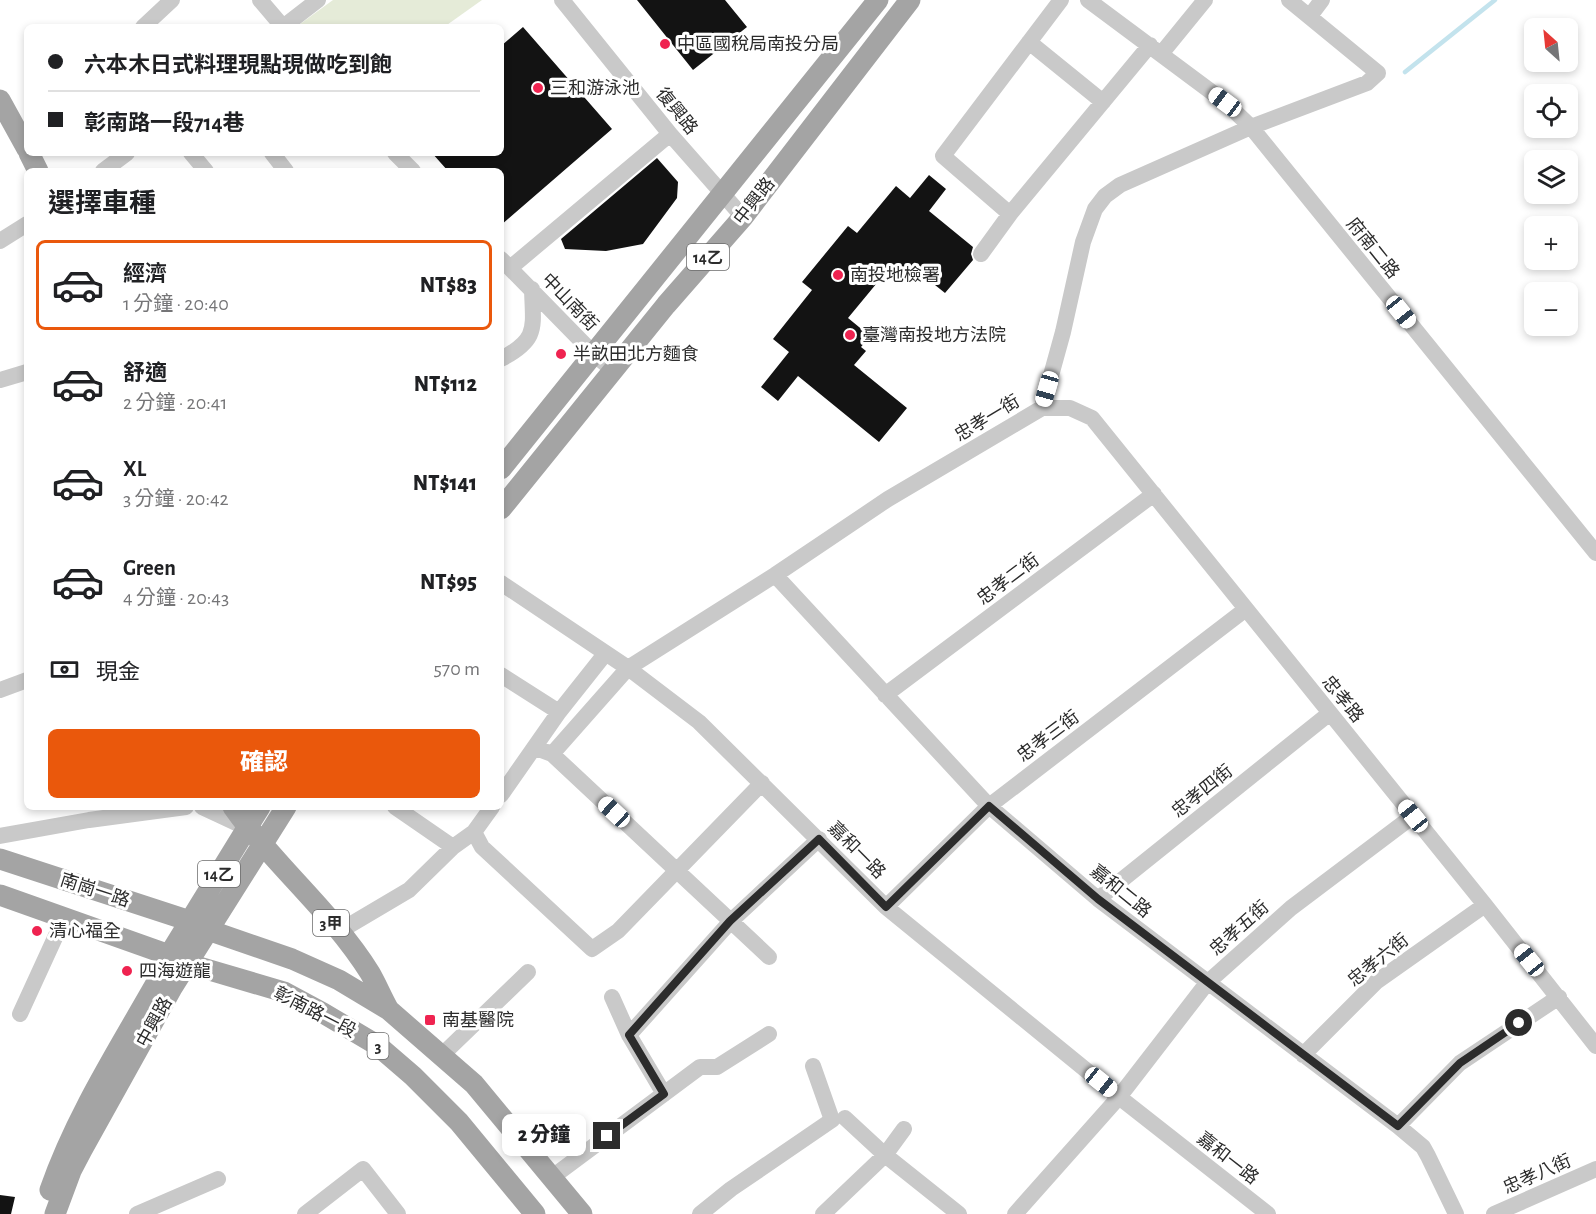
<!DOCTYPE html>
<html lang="zh-TW">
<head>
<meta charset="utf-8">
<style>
	:root { --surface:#fff; --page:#f2f2f2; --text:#202124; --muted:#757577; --line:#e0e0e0; --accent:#ea580c }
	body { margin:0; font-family:"Alegreya Sans","Noto Sans TC",sans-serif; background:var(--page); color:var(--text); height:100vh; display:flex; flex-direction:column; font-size:22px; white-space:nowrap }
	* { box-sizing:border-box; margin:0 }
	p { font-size:20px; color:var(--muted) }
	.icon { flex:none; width:33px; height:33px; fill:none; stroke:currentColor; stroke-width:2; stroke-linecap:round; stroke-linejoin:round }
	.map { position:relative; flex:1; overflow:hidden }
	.details { position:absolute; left:24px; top:168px; width:480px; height:642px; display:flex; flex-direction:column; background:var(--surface); border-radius:9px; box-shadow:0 3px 9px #0003 }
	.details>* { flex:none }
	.top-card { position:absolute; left:24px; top:24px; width:480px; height:132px; border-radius:9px; box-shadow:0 3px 9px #0003; display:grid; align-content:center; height:132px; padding:0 24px; background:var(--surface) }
	.needle { width:39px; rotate:333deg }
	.buttons { position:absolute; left:1524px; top:18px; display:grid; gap:12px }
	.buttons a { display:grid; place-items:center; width:54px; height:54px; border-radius:9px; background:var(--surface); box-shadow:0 3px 9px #0003; font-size:30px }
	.end { position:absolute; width:27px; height:27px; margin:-14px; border:8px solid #2c2c2c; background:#fff; box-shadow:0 0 0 3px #fff }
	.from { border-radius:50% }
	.bubble { position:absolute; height:42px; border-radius:9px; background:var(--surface); box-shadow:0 3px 9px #0003; font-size:20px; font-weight:800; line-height:42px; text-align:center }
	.car { position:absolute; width:18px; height:36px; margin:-18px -9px; border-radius:8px; box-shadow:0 0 4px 2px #0007; background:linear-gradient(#fff 24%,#345 0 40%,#fff 0 76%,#345 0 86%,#fff 0) }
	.top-card b { display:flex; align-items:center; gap:21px; height:57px; font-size:22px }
	.top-card b+b { border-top:2px solid var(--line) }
	.top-card i { width:15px; height:15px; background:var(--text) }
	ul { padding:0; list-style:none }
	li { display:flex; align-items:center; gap:18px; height:90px; margin:0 12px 9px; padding:0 12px; border:3px solid transparent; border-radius:9px }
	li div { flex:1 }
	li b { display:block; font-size:22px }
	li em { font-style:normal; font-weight:800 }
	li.selected { border-color:var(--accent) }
	li>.icon { width:54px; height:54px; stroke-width:1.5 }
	h2 { padding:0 24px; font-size:27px; line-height:72px }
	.pay { display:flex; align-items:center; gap:15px; height:66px; padding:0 24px; font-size:22px }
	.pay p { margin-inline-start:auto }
	.cta { display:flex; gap:12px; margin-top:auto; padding:12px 24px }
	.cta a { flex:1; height:69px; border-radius:9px; background:var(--accent); color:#fff; font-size:24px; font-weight:800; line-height:69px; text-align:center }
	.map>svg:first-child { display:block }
	.green { fill:#e5ebd8 }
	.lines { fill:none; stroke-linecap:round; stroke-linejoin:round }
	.stream { stroke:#c3e3ed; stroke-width:4.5 }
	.building { fill:#131313 }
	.minor { stroke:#c9c9c9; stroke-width:16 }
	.major { stroke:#a4a4a4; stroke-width:21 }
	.route { stroke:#2c2c2c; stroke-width:8 }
	.poi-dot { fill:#ef2350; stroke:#fff; stroke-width:2 }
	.labels { text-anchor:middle; stroke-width:6; stroke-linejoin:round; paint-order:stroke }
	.shield { fill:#fff; stroke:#6b6b6b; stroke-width:1.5 }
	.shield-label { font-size:16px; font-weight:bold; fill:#2c2c2c }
	.poi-label { font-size:18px; fill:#2c2c2c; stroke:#fff; text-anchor:start }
	.street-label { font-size:18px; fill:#2c2c2c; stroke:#fff }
</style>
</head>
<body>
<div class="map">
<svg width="1596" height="1214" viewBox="0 0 1596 1214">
	<rect width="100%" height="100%" fill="#fff"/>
	<!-- green -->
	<path class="green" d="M333 0H482L444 27H296Z"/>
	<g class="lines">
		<!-- stream -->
		<path class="stream" d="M1405 72 1495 0"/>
	</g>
	<!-- building -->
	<path class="building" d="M637 0H725L747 27 693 70Z
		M523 27 612 129 501 225V171H448L432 153H501V46Z
		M657 158 678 182 677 198 643 244 606 251 565 249 561 239Z
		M929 175 946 189 929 211 973 247 971 254 973 260 945 293 920 273 912 282 891 266 848 318 870 336 861 347 866 351 854 365 907 408 879 442 798 376 778 401 761 387 789 352 773 339 812 290 802 282 848 226 857 233 896 186 910 198Z
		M0 1195 15 1197 11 1214H0Z"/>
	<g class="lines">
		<!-- minor -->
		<path class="minor" d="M260 0 283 27
			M562 0 670 134 743 217
			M1088 0 1225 102 1251 127 1596 553
			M1310 16 1322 0
			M143 27 172 0
			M283 27 318 0
			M1029 42 1103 102
			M1161 54 1205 0
			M191 153 206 171
			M272 153 286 171
			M395 153 413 171
			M103 171 127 153
			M1010 214 943 156 1061 0
			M0 241 27 224
			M981 254 1010 214 1150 45
			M501 259 595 355 613 370
			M510 268 670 134
			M501 359C539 339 533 328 532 289
			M0 380 27 372
			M1042 408H1070L1092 418 1485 905 1596 1046
			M775 575 989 806 1098 899 1398 1126 1423 1147 1428 1156 1456 1214
			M501 583 628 668 699 722 886 907 1119 1097 1268 1214
			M501 675 559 712
			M0 690 27 680
			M885 695 1154 494
			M536 748 552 754 628 668 775 575 888 499 1042 408 1063 332 1083 242 1095 209 1105 196 1120 185 1251 127 1367 83 1378 73 1289 0
			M552 754 769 957
			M501 795 559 712 605 654
			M202 807 247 828
			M395 807 453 847 474 832
			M492 807 474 832 482 847 592 949 618 931 762 783
			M0 836 89 820 186 807
			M1098 899 1330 713
			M886 907 989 806 1246 609
			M338 932 409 890 453 847
			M612 997 629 1035 664 1094
			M20 1014 64 918
			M629 1035 731 921 819 839
			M1303 1055 1376 982 1485 905
			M441 1056 528 972
			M845 1118 885 1155 959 1214
			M1398 1126 1460 1063 1559 997
			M551 1178 700 1067H717L769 1034
			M137 1214 218 1179
			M305 1214 363 1169 398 1214
			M700 1214 731 1189 832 1120 813 1066
			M823 1214 885 1155 904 1129
			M1015 1214 1119 1097 1207 983 1291 908 1413 816
			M1494 1214 1596 1169"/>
		<!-- major -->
		<path class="major" d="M0 100 27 149
			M29 153 38 171
			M501 469 878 0
			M501 509 666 305 743 217 910 0
			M233 807C274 865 332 912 370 973 377 985 382 998 389 1010
			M0 859 190 921 208 930 292 959 339 980 389 1010 474 1084 582 1214
			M0 895 169 955 189 964 284 992 323 1013 377 1045 413 1076 459 1122 535 1214
			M50 1190C76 1115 120 1047 159 978L169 955 260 807
			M55 1214 71 1171 82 1150 172 988 286 807"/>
	</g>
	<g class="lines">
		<!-- route -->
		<path class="route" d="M607 1136 664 1094 629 1035 730 921 819 839 886 907 989 806 1098 899 1398 1126 1460 1063 1519 1023"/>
	</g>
	<!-- markers -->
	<g class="poi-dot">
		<circle cx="665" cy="44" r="6"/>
		<circle cx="538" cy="88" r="6"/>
		<circle cx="838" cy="275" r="6"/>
		<circle cx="850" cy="335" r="6"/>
		<circle cx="561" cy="354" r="6"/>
		<circle cx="37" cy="931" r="6"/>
		<circle cx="127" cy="971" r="6"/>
		<rect x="424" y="1014" width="12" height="12" rx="3"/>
	</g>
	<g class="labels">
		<!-- shield labels -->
		<g class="shield">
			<rect x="687" y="244" width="42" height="26" rx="4.5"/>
			<rect x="198" y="861" width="42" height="26" rx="4.5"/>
			<rect x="313" y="910" width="36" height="26" rx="4.5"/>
			<rect x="367.5" y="1033" width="21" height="26" rx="4.5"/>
		</g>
		<g class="shield-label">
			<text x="708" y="263">14乙</text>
			<text x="219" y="880">14乙</text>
			<text x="331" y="929">3甲</text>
			<text x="378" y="1052">3</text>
		</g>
		<!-- poi labels -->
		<g class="poi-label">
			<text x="677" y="50">中區國稅局南投分局</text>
			<text x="550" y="94">三和游泳池</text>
			<text x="850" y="281">南投地檢署</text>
			<text x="862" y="341">臺灣南投地方法院</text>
			<text x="573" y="360">半畝田北方麵食</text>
			<text x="49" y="937">清心福全</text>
			<text x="139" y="977">四海遊龍</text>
			<text x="442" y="1026">南基醫院</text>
		</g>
		<!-- street labels -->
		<g class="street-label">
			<text transform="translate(677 111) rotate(51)" y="6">復興路</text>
			<text transform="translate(754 201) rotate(-52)" y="6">中興路</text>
			<text transform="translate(1373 248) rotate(51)" y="6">府南二路</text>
			<text transform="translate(570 302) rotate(46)" y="6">中山南街</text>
			<text transform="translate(987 418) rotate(-31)" y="6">忠孝一街</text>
			<text transform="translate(1008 579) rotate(-37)" y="6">忠孝二街</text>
			<text transform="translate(1343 699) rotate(51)" y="6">忠孝路</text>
			<text transform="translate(1048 736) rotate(-37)" y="6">忠孝三街</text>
			<text transform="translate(1202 791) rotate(-39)" y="6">忠孝四街</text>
			<text transform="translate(857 850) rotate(45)" y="6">嘉和一路</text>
			<text transform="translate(95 890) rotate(18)" y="6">南崗一路</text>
			<text transform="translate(1121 891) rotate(39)" y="6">嘉和二路</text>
			<text transform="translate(1239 928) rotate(-42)" y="6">忠孝五街</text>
			<text transform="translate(1378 960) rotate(-39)" y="6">忠孝六街</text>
			<text transform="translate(315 1012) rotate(27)" y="6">彰南路一段</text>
			<text transform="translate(154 1022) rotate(-61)" y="6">中興路</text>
			<text transform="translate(1228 1158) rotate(38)" y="6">嘉和一路</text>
			<text transform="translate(1537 1174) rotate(-24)" y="6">忠孝八街</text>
		</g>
	</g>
</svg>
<div class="buttons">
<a><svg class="needle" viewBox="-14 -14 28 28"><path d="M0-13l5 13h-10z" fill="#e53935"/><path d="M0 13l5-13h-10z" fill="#757577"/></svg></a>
<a><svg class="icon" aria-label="locate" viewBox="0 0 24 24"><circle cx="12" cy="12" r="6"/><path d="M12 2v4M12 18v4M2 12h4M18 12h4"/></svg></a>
<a><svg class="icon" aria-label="layers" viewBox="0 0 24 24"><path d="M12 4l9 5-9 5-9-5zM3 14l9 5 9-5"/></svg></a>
<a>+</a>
<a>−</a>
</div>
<i class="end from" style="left:1519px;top:1023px"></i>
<i class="end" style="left:607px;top:1136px"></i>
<div class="bubble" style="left:502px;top:1114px;width:84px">2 分鐘</div>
<i class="car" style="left:1225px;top:102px;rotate:307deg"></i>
<i class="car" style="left:1401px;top:312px;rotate:141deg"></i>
<i class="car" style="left:1047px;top:389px;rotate:196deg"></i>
<i class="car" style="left:614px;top:812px;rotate:313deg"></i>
<i class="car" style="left:1413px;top:816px;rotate:321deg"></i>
<i class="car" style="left:1529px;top:960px;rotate:321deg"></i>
<i class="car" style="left:1101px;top:1082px;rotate:129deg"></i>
<div class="top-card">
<b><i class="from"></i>六本木日式料理現點現做吃到飽</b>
<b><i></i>彰南路一段714巷</b>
</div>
<section class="details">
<h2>選擇車種</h2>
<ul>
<li class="selected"><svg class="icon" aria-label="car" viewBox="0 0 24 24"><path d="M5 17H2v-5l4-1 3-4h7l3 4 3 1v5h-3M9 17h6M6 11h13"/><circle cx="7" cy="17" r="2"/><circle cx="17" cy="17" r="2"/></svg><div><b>經濟</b><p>1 分鐘 · 20:40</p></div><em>NT$83</em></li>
<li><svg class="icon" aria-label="car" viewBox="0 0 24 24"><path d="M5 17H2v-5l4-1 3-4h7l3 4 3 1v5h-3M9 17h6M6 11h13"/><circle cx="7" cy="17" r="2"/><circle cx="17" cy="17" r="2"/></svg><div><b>舒適</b><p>2 分鐘 · 20:41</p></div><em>NT$112</em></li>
<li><svg class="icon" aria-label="car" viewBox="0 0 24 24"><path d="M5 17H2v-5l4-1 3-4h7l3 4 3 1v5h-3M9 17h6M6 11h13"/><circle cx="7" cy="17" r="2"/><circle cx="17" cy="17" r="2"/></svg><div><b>XL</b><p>3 分鐘 · 20:42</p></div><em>NT$141</em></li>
<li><svg class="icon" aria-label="car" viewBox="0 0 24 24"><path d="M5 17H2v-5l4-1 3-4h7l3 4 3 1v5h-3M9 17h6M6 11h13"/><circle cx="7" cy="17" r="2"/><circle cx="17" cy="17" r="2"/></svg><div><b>Green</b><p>4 分鐘 · 20:43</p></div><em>NT$95</em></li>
</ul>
<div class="pay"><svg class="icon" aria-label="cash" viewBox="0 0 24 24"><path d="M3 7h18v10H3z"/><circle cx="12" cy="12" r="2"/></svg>現金<p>570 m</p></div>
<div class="cta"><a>確認</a></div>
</section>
</div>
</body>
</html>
